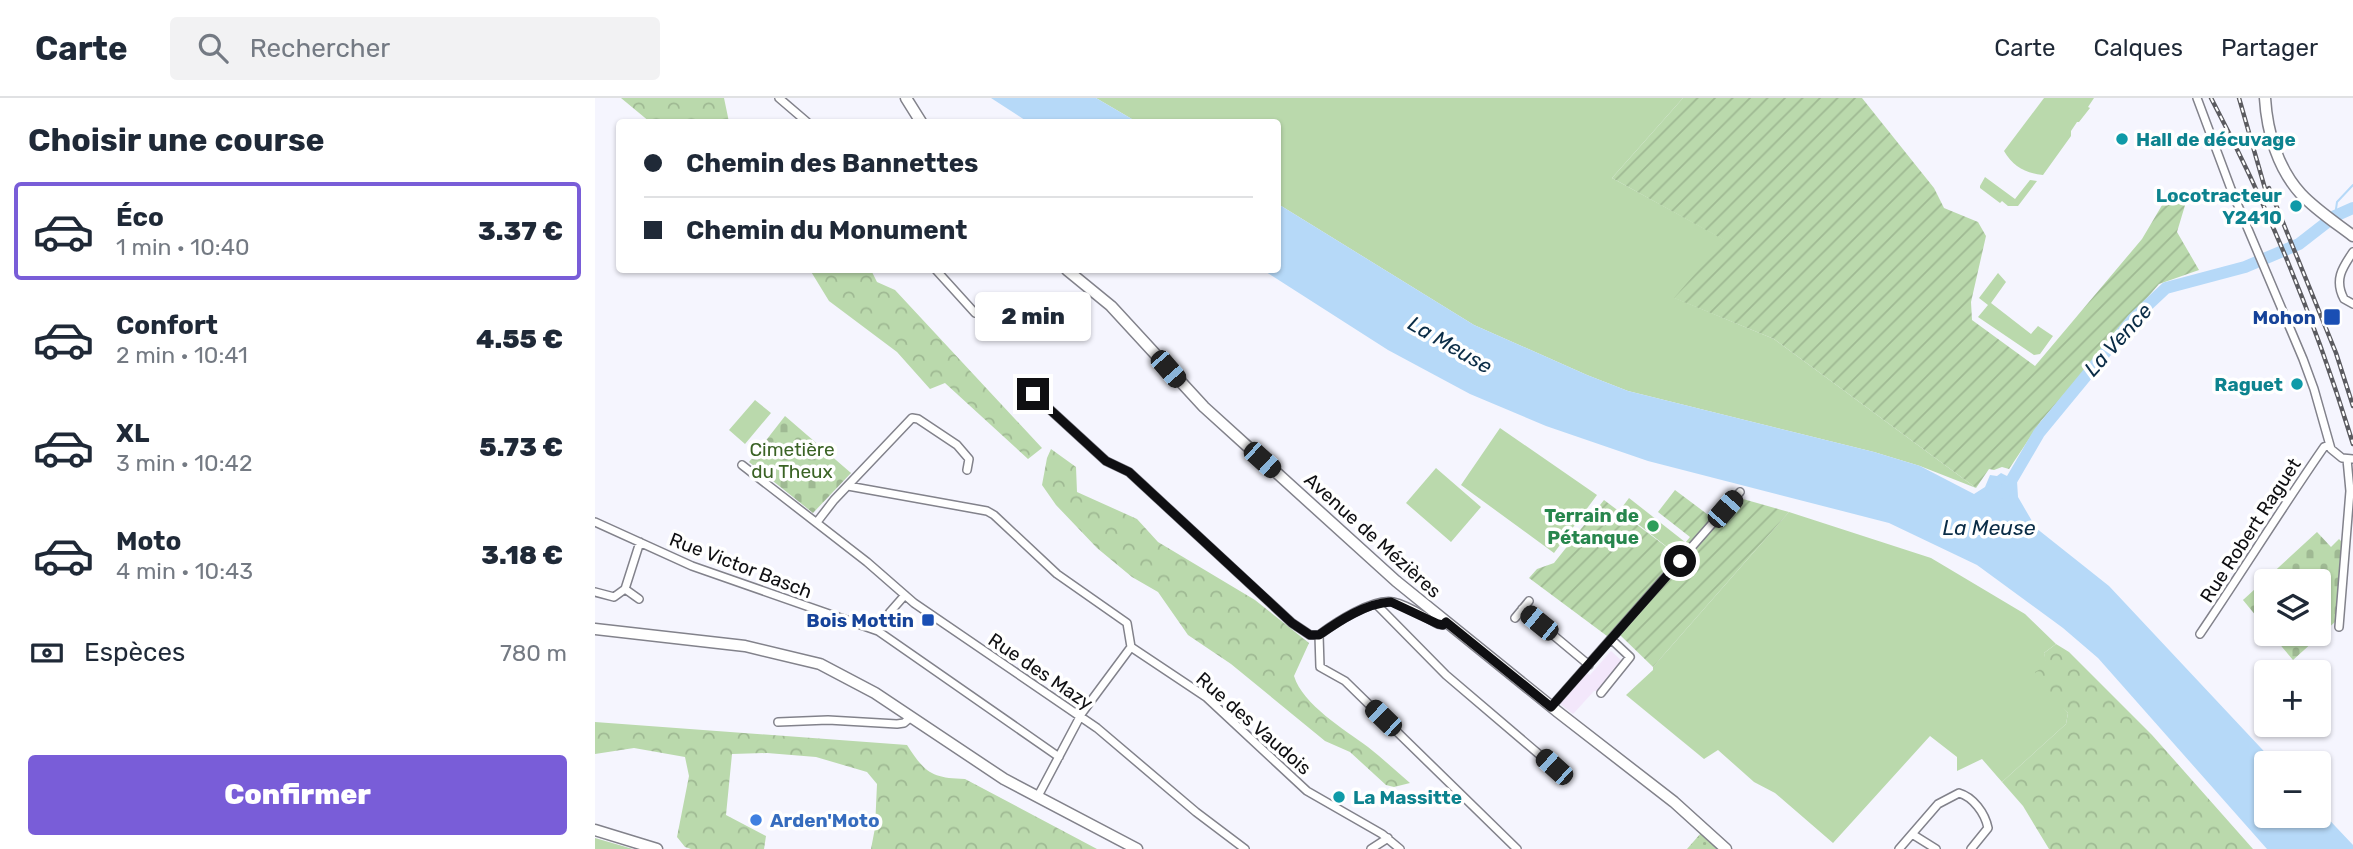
<!DOCTYPE html>
<html lang="fr">
<head>
<meta charset="utf-8">
<style>
	:root { --surface:#fff; --page:#f2f2f3; --text:#1f2937; --muted:#747a83; --line:#e0e1e3; --accent:#795dd8 }
	body { margin:0; font-family:Rubik,sans-serif; background:var(--page); color:var(--text); height:100vh; display:flex; flex-direction:column; font-size:26px; white-space:nowrap }
	* { box-sizing:border-box; margin:0 }
	p { font-size:23px; color:var(--muted) }
	.icon { flex:none; width:38px; height:38px; fill:none; stroke:currentColor; stroke-width:2; stroke-linecap:round; stroke-linejoin:round }
	.map { position:relative; flex:1; overflow:hidden }
	.details { display:flex; flex-direction:column; background:var(--surface); width:595px }
	.details>* { flex:none }
	.top-card { position:absolute; left:21px; top:21px; width:665px; height:154px; border-radius:7px; box-shadow:0 2px 5px #0004; display:grid; align-content:center; height:154px; padding:0 28px; background:var(--surface) }
	.fabs { position:absolute; left:1659px; top:471px; display:grid; gap:14px }
	.fabs a { display:grid; place-items:center; width:77px; height:77px; border-radius:7px; background:var(--surface); box-shadow:0 2px 5px #0004; font-size:35px }
	.end { position:absolute; width:32px; height:32px; margin:-16px; border:9px solid #0f0f12; background:#fff; box-shadow:0 0 0 4px #fff }
	.from { border-radius:50% }
	.bubble { position:absolute; height:49px; border-radius:7px; background:var(--surface); box-shadow:0 2px 5px #0004; font-size:23px; font-weight:800; line-height:49px; text-align:center }
	.car { position:absolute; width:21px; height:42px; margin:-21px -10px; border-radius:9px; box-shadow:0 0 5px 2px #0007; background:linear-gradient(#222 24%,#8ab4d8 0 40%,#222 0 76%,#8ab4d8 0 86%,#222 0) }
	.top-card b { display:flex; align-items:center; gap:24px; height:66px; font-size:26px }
	.top-card b+b { border-top:2px solid var(--line) }
	.top-card i { width:18px; height:18px; background:var(--text) }
	ul { padding:0; list-style:none }
	li { display:flex; align-items:center; gap:21px; height:98px; margin:0 14px 10px; padding:0 14px; border:4px solid transparent; border-radius:7px }
	li div { flex:1 }
	li b { display:block; font-size:26px }
	li em { font-style:normal; font-weight:800 }
	li.selected { border-color:var(--accent) }
	li>.icon { width:63px; height:63px; stroke-width:1.5 }
	h2 { padding:0 28px; font-size:32px; line-height:84px }
	.pay { display:flex; align-items:center; gap:18px; height:77px; padding:0 28px; font-size:26px }
	.pay p { margin-inline-start:auto }
	.primary-button { display:flex; gap:14px; margin-top:auto; padding:14px 28px }
	.primary-button a { flex:1; height:80px; border-radius:7px; background:var(--accent); color:#fff; font-size:28px; font-weight:800; line-height:80px; text-align:center }
	header { display:flex; align-items:center; gap:42px; box-sizing:border-box; height:98px; padding:0 35px; background:var(--surface); border-bottom:2px solid var(--line) }
	header strong { font-size:33px }
	nav { display:flex; gap:38px; margin-inline-start:auto; font-size:24px }
	.search { width:490px; height:63px; background:var(--page); display:flex; align-items:center; gap:18px; box-sizing:border-box; padding:0 24px; border-radius:7px; color:var(--muted); font-size:26px }
	main { display:flex; flex:1; min-height:0 }
	.map>svg:first-child { display:block }
	.education { fill:#f3e7fb }
	.grass { fill:#bad9ac }
	.forest { fill:url(#forest-crowns) }
	.cemetery { fill:url(#cemetery-stones) }
	.park { fill:url(#park-dots) }
	.garden { fill:url(#garden-furrows) }
	.water { fill:#b6d9f8 }
	.lines { fill:none; stroke-linecap:round; stroke-linejoin:round }
	.stream { stroke:#b6d9f8; stroke-width:2 }
	.river { stroke:#b6d9f8; stroke-width:12 }
	.street-casing { stroke:#82828b; stroke-width:10 }
	.secondary-casing { stroke:#82828b; stroke-width:13 }
	.street { stroke:#fff; stroke-width:7 }
	.secondary { stroke:#fff; stroke-width:10 }
	.rail-casing { stroke:#5b5b60; stroke-width:4.5 }
	.rail { stroke:#fff; stroke-width:2; stroke-dasharray:5; stroke-linecap:butt }
	.route { stroke:#0f0f12; stroke-width:9 }
	.culture-dot { fill:#0f9aa8; stroke:#fff; stroke-width:2.5 }
	.transit-dot { fill:#1a4fb4; stroke:#fff; stroke-width:2.5 }
	.leisure-dot { fill:#2e9e5b; stroke:#fff; stroke-width:2.5 }
	.shop-dot { fill:#3f7fe0; stroke:#fff; stroke-width:2.5 }
	.labels { text-anchor:middle; stroke-width:7; stroke-linejoin:round; paint-order:stroke }
	.culture-label { font-size:19px; font-weight:bold; fill:#0d838f; stroke:#fff; text-anchor:start }
	.transit-label { font-size:19px; font-weight:bold; fill:#164399; stroke:#fff; text-anchor:end }
	.park-label { font-size:19px; fill:#3b6325; stroke:#fff }
	.leisure-label { font-size:19px; font-weight:bold; fill:#27864d; stroke:#fff; text-anchor:end }
	.street-label { font-size:19px; fill:#0f0f12; stroke:#fff }
	.shop-label { font-size:19px; font-weight:bold; fill:#366cbe; stroke:#fff; text-anchor:start }
	.water-label { font-size:21px; font-style:italic; fill:#0a2c46; stroke:#fff }
</style>
</head>
<body>
<header>
<strong>Carte</strong>
<div class="search"><svg class="icon" aria-label="search" viewBox="0 0 24 24"><circle cx="10" cy="10" r="6"/><path d="M15 15l6 6"/></svg>Rechercher</div>
<nav><a>Carte</a><a>Calques</a><a>Partager</a></nav>
</header>
<main>
<section class="details">
<h2>Choisir une course</h2>
<ul>
<li class="selected"><svg class="icon" aria-label="car" viewBox="0 0 24 24"><path d="M5 17H2v-5l4-1 3-4h7l3 4 3 1v5h-3M9 17h6M6 11h13"/><circle cx="7" cy="17" r="2"/><circle cx="17" cy="17" r="2"/></svg><div><b>Éco</b><p>1 min · 10:40</p></div><em>3.37 €</em></li>
<li><svg class="icon" aria-label="car" viewBox="0 0 24 24"><path d="M5 17H2v-5l4-1 3-4h7l3 4 3 1v5h-3M9 17h6M6 11h13"/><circle cx="7" cy="17" r="2"/><circle cx="17" cy="17" r="2"/></svg><div><b>Confort</b><p>2 min · 10:41</p></div><em>4.55 €</em></li>
<li><svg class="icon" aria-label="car" viewBox="0 0 24 24"><path d="M5 17H2v-5l4-1 3-4h7l3 4 3 1v5h-3M9 17h6M6 11h13"/><circle cx="7" cy="17" r="2"/><circle cx="17" cy="17" r="2"/></svg><div><b>XL</b><p>3 min · 10:42</p></div><em>5.73 €</em></li>
<li><svg class="icon" aria-label="car" viewBox="0 0 24 24"><path d="M5 17H2v-5l4-1 3-4h7l3 4 3 1v5h-3M9 17h6M6 11h13"/><circle cx="7" cy="17" r="2"/><circle cx="17" cy="17" r="2"/></svg><div><b>Moto</b><p>4 min · 10:43</p></div><em>3.18 €</em></li>
</ul>
<div class="pay"><svg class="icon" aria-label="cash" viewBox="0 0 24 24"><path d="M3 7h18v10H3z"/><circle cx="12" cy="12" r="2"/></svg>Espèces<p>780 m</p></div>
<div class="primary-button"><a>Confirmer</a></div>
</section>
<div class="map">
<svg width="1758" height="751" viewBox="0 0 1758 751">
	<defs>
		<pattern id="forest-crowns" width="20" height="18" patternUnits="userSpaceOnUse" patternTransform="scale(1.75)"><rect width="20" height="18" fill="#bad9ac"/><path d="M2 6a3 3 0 1 1 6 0M12 15a3 3 0 1 1 6 0" fill="none" stroke="#9fb993"/></pattern>
		<pattern id="cemetery-stones" width="16" height="16" patternUnits="userSpaceOnUse" patternTransform="scale(1.75)"><rect width="16" height="16" fill="#bad9ac"/><path d="M2 7V4a2 2 0 0 1 4 0v3zM10 15v-3a2 2 0 0 1 4 0v3z" fill="#9fb993"/></pattern>
		<pattern id="park-dots" width="8" height="8" patternUnits="userSpaceOnUse" patternTransform="scale(1.75)"><rect width="8" height="8" fill="#bad9ac"/><path d="M2 2h.1M6 6h.1" fill="none" stroke="#9fb993" stroke-width="1.8" stroke-linecap="round"/></pattern>
		<pattern id="garden-furrows" width="10" height="10" patternUnits="userSpaceOnUse" patternTransform="scale(1.75)"><rect width="10" height="10" fill="#bad9ac"/><path d="M-1 1l2-2M0 10L10 0M9 11l2-2" fill="none" stroke="#9fb993"/></pattern>
	</defs>
	<rect width="100%" height="100%" fill="#f5f5fe"/>
	<!-- education -->
	<path class="education" d="M1016 553 1027 563 1004 593H999L978 616 964 605 991 575 995 577Z"/>
	<!-- grass -->
	<path class="grass" d="M501 0H1088L1017 80 1130 142 1080 200 1179 241 1381 390 1325 368 1279 354 1033 293 992 277 879 227 683 106 682 24H542Z
		M1449 0H1499L1493 9 1495 10 1484 24H1482L1476 33V38L1448 77C1431 75 1418 69 1409 53Z
		M1390 79 1420 101 1435 82 1442 83 1423 108H1413L1407 103 1405 105 1385 90V88Z
		M1403 175 1411 184 1396 205 1436 236 1443 228 1458 238 1445 256 1439 257 1383 219 1393 207 1384 200Z
		M160 302 176 315 150 346 134 332Z
		M905 330 1002 397 959 455 866 387Z
		M841 370 886 409 856 444 811 405Z
		M1034 400 1090 444 1081 456 1025 412Z
		M1194 414 1336 460 1430 516 1461 546 1449 555 1461 603 1473 615 1471 626 1407 684 1387 661 1362 673V659L1335 638 1238 745 1180 695 1159 684 1123 652 1109 661 1031 597 1058 572V569Z
		M0 740 38 751H0Z"/>
	<!-- forest -->
	<path class="forest" d="M26 0H129L134 24H55Z
		M215 172H276L282 184 300 192 447 350 433 361 350 285 335 291 302 254 234 203Z
		M456 351 481 369 482 394 542 421 563 444 660 502 714 545 699 578C708 607 749 631 773 649 787 660 801 673 815 685L799 689 791 687 755 654 730 643 636 566 593 537 563 494 537 479 502 450 461 407 447 387 452 360Z
		M1461 546 1474 554 1557 637 1658 751H1454L1428 708 1407 684 1471 626 1473 615 1446 592 1440 574 1451 568 1449 555Z
		M0 624 312 647C330 675 337 680 370 681L502 751H276L280 730 282 686 272 674 221 659 172 655 137 656 131 717 171 738 169 751H96L90 749 82 739 94 678 90 659 39 650 0 656Z"/>
	<!-- cemetery -->
	<path class="cemetery" d="M190 318 256 375 218 415 154 364Z
		M1722 434 1736 449 1744 441 1747 444 1740 524 1698 562 1676 536H1724V483H1671V530L1648 502Z"/>
	<!-- park -->
	<path class="park" d="M1106 735 1124 751H1092Z"/>
	<!-- garden -->
	<path class="garden" d="M1088 0H1267L1339 90 1349 110 1383 124 1391 138 1376 204 1377 222 1440 268 1547 141 1576 92 1591 104 1582 134 1604 172 1564 186 1446 323 1414 371 1407 369 1399 372 1394 371 1381 390 1179 241 1079 200 1129 142 1017 80Z
		M1080 392 1120 422 1141 399 1194 414 1058 569 1025 537 1012 538 934 480 942 471 959 465 1009 402 1081 456 1095 439 1063 414Z"/>
	<!-- water -->
	<path class="water" d="M396 0H501L542 24H433Z
		M683 106 879 227 992 277 1033 293 1279 354 1325 368 1379 396 1390 389 1395 377 1402 378 1406 375 1422 383 1423 399 1441 430 1514 488 1680 665H1671V718H1724V711L1758 747V751H1672L1503 560 1468 530 1382 467 1294 425 1053 363 951 328 875 296 793 252 668 172H682Z"/>
	<g class="lines">
		<!-- stream -->
		<path class="stream" d="M1740 118 1742 104 1758 87"/>
		<!-- river -->
		<path class="river" d="M1409 395 1444 335 1538 221 1571 190 1650 169 1704 146 1740 118 1758 110"/>
		<defs>
			<path id="street" d="M184 0 212 24
				M1602 0 1636 91 1708 261 1719 291 1736 351 1747 360 1758 361
				M1758 154C1747 170 1739 182 1749 201L1758 206
				M341 172 380 215
				M438 296 511 363 534 374 697 525 715 537H724C740 525 778 500 798 504 814 507 829 519 843 526L848 527 851 524
				M147 367 272 464 319 505 502 630 601 714 650 751
				M253 388 392 413 399 417 462 476 532 525 536 549 611 599 712 693 787 736 805 751
				M0 424 97 468 283 533 464 659
				M222 424 239 402 317 320 323 321 362 347 374 361 372 372
				M30 491 44 501
				M0 494 19 499 30 491 45 444
				M781 506 851 577 959 669
				M927 511 994 567
				M920 520 934 503
				M1744 529 1755 393 1752 361
				M283 533 295 514 310 497
				M1605 536C1647 474 1686 411 1729 349L1734 347
				M724 537 725 569 750 583 922 751
				M1006 595 1035 559 1017 542
				M956 609 1145 394
				M183 624 233 622 302 626 309 625 316 619
				M443 698 487 615 536 549
				M776 751 793 740
				M1304 751 1317 736
				M1341 751 1317 736 1343 706 1364 695C1378 699 1390 715 1393 730L1376 751"/>
			<path id="secondary" d="M311 0 326 24
				M1670 0C1672 34 1683 71 1706 96 1721 112 1741 125 1758 138
				M472 172 516 208 609 309 801 483 963 614 1079 704 1131 751
				M0 531 150 548 225 566 280 595 409 681 542 751
				M0 732 62 751"/>
		</defs>
		<!-- street casing -->
		<use href="#street" class="street-casing"/>
		<!-- secondary casing -->
		<use href="#secondary" class="secondary-casing"/>
		<!-- street -->
		<use href="#street" class="street"/>
		<!-- secondary -->
		<use href="#secondary" class="secondary"/>
		<defs>
			<path id="rail" d="M1616 0C1674 110 1722 228 1758 346
				M1644 0 1673 101
				M1674 90 1741 255 1758 308"/>
		</defs>
		<!-- rail casing -->
		<use href="#rail" class="rail-casing"/>
		<!-- rail -->
		<use href="#rail" class="rail"/>
	</g>
	<g class="lines">
		<!-- route -->
		<path class="route" d="M438 296 511 363 534 374 697 525 715 537H724C744 523 771 505 796 504L843 526 848 527 851 524 956 609 1085 463"/>
	</g>
	<!-- markers -->
	<g class="culture-dot">
		<circle cx="1527" cy="41" r="7"/>
		<circle cx="1701" cy="108" r="7"/>
		<circle cx="1702" cy="286" r="7"/>
		<circle cx="744" cy="699" r="7"/>
	</g>
	<g class="transit-dot">
		<rect x="1728" y="210" width="18" height="18" rx="3.5"/>
		<rect x="326" y="515" width="14" height="14" rx="3.5"/>
	</g>
	<circle class="leisure-dot" cx="1058" cy="428" r="7"/>
	<circle class="shop-dot" cx="161" cy="722" r="7"/>
	<g class="labels">
		<!-- culture labels -->
		<g class="culture-label">
			<text x="1541" y="48">Hall de décuvage</text>
			<text x="1687" y="104" text-anchor="end">Locotracteur<tspan x="1687" dy="22">Y2410</tspan></text>
			<text x="1688" y="293" text-anchor="end">Raguet</text>
			<text x="758" y="706">La Massitte</text>
		</g>
		<!-- transit labels -->
		<g class="transit-label">
			<text x="1721" y="226">Mohon</text>
			<text x="319" y="529">Bois Mottin</text>
		</g>
		<!-- park labels -->
		<g class="park-label">
			<text x="197" y="358">Cimetière<tspan x="197" dy="22">du Theux</tspan></text>
		</g>
		<!-- leisure labels -->
		<g class="leisure-label">
			<text x="1044" y="424">Terrain de<tspan x="1044" dy="22">Pétanque</tspan></text>
		</g>
		<!-- street labels -->
		<g class="street-label">
			<text transform="translate(1655 432) rotate(-57)" y="7">Rue Robert Raguet</text>
			<text transform="translate(778 437) rotate(42)" y="7">Avenue de Mézières</text>
			<text transform="translate(146 467) rotate(21)" y="7">Rue Victor Basch</text>
			<text transform="translate(446 573) rotate(34)" y="7">Rue des Mazy</text>
			<text transform="translate(659 625) rotate(41)" y="7">Rue des Vaudois</text>
		</g>
		<!-- shop labels -->
		<g class="shop-label">
			<text x="175" y="729">Arden'Moto</text>
		</g>
		<!-- water labels -->
		<g class="water-label">
			<text transform="translate(1523 242) rotate(-48)" y="7">La Vence</text>
			<text transform="translate(855 247) rotate(30)" y="7">La Meuse</text>
			<text x="1394" y="437">La Meuse</text>
		</g>
	</g>
</svg>
<div class="fabs">
<a><svg class="icon" aria-label="layers" viewBox="0 0 24 24"><path d="M12 4l9 5-9 5-9-5zM3 14l9 5 9-5"/></svg></a>
<a>+</a>
<a>−</a>
</div>
<i class="end from" style="left:1085px;top:463px"></i>
<i class="end" style="left:438px;top:296px"></i>
<div class="bubble" style="left:380px;top:194px;width:116px">2 min</div>
<i class="car" style="left:573px;top:271px;rotate:139deg"></i>
<i class="car" style="left:667px;top:362px;rotate:132deg"></i>
<i class="car" style="left:1130px;top:411px;rotate:41deg"></i>
<i class="car" style="left:944px;top:525px;rotate:309deg"></i>
<i class="car" style="left:788px;top:620px;rotate:314deg"></i>
<i class="car" style="left:959px;top:669px;rotate:312deg"></i>
<div class="top-card">
<b><i class="from"></i>Chemin des Bannettes</b>
<b><i></i>Chemin du Monument</b>
</div>
</div>
</main>
</body>
</html>
